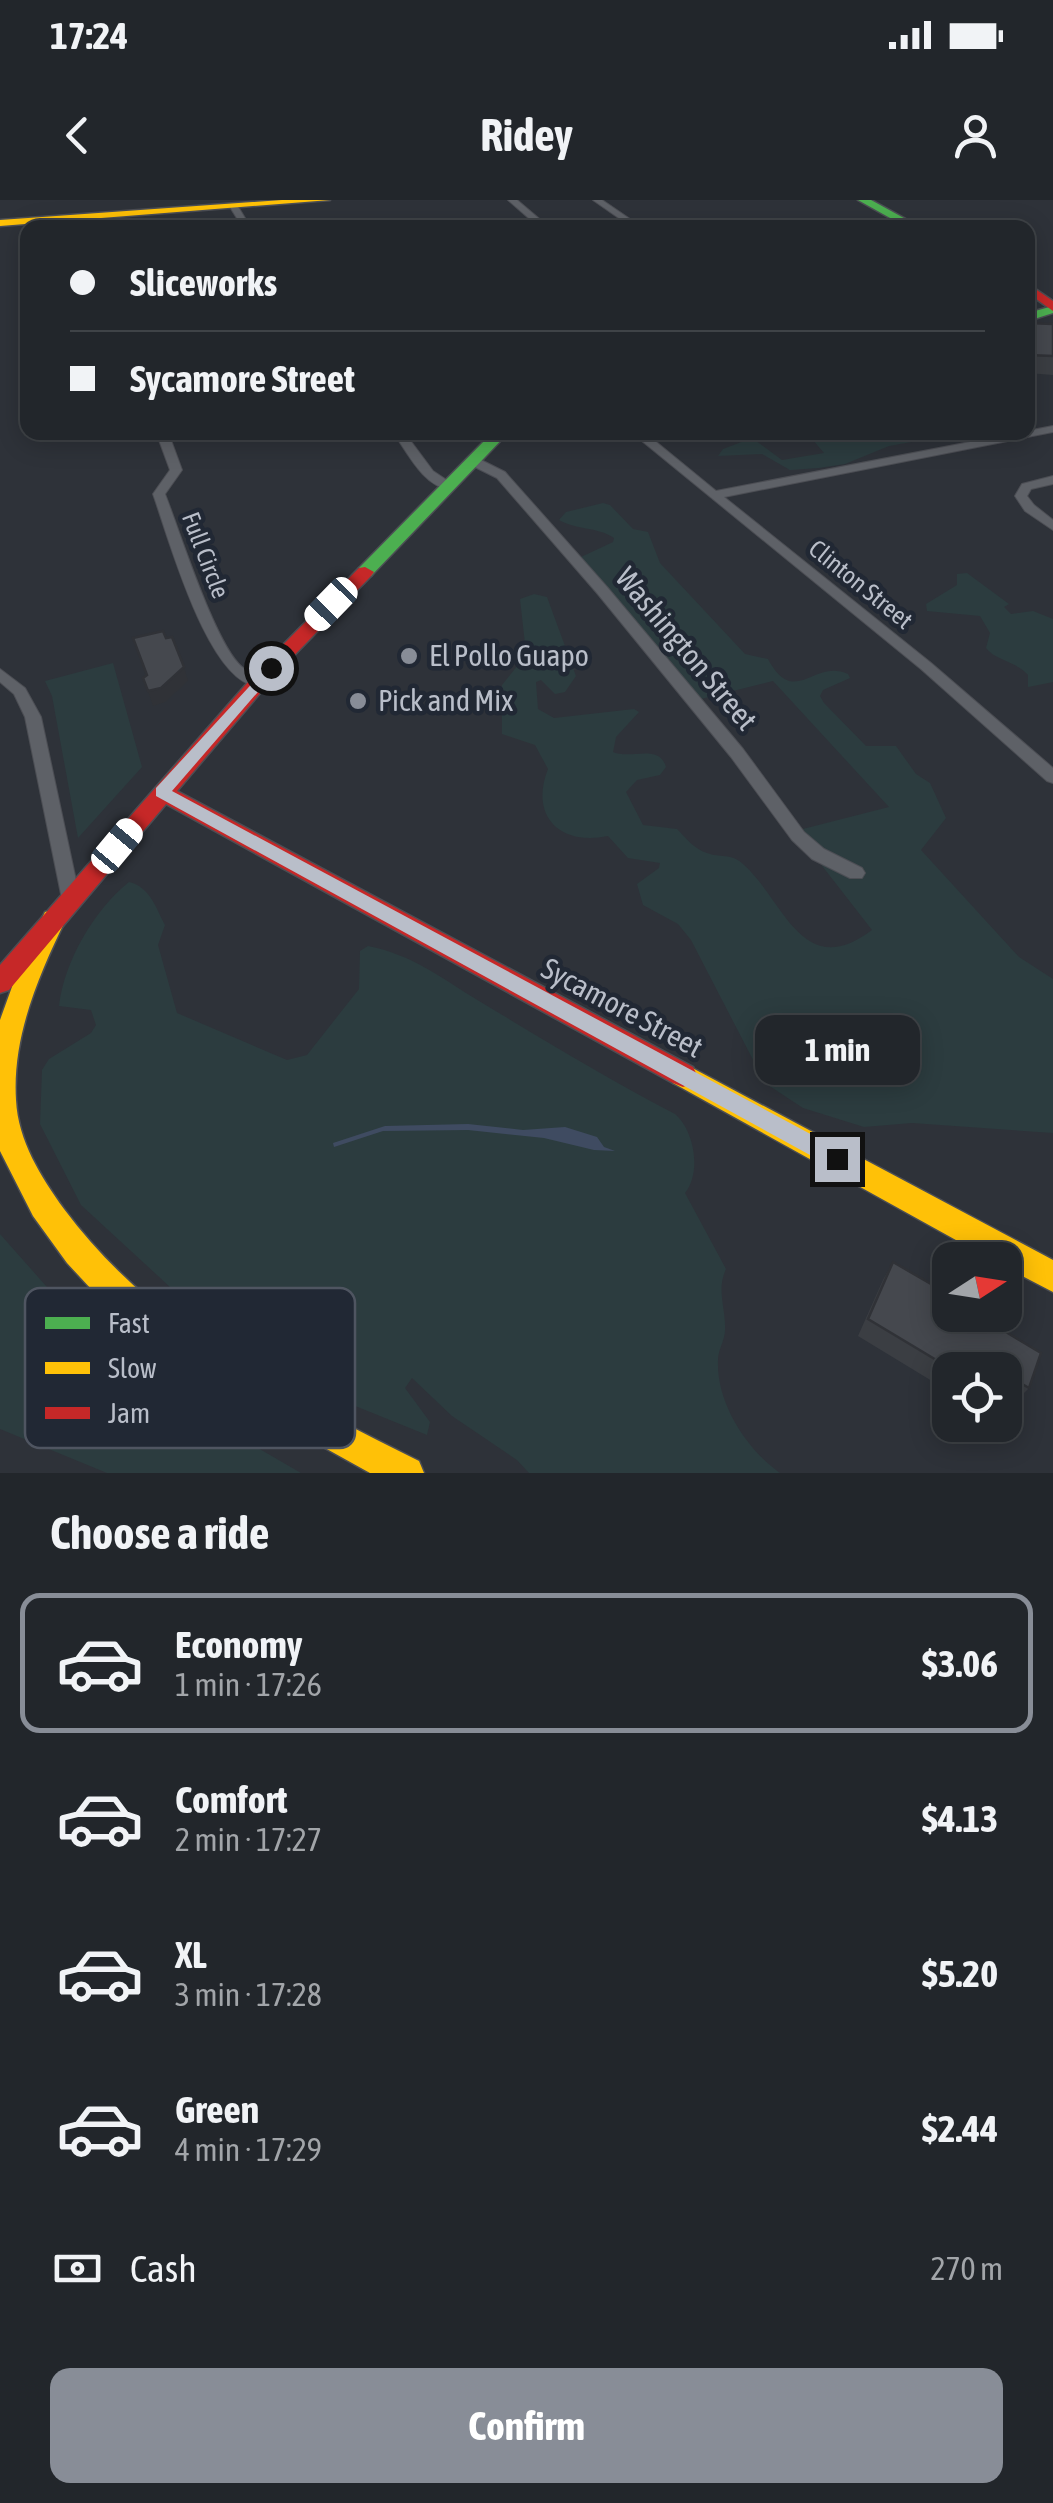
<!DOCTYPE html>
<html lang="en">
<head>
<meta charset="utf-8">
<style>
	:root { --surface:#22262b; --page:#2a2e33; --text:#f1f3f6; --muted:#a2a5a9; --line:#3f4347; --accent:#888d97 }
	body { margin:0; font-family:"Asap Condensed",sans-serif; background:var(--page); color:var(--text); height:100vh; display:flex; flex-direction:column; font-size:38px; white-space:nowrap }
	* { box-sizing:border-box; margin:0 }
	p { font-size:32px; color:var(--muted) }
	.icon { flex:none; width:55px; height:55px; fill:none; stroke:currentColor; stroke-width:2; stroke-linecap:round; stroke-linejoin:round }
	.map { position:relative; height:1273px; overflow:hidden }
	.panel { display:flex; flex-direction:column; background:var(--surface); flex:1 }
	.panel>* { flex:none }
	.guide { position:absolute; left:20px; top:20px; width:1015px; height:220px; border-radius:20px; box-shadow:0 5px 25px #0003,0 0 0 2px var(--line); display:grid; align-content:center; height:220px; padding:0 50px; background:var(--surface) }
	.needle { width:65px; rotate:78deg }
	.fabs { position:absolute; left:932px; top:1042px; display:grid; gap:20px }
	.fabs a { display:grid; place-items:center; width:90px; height:90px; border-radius:20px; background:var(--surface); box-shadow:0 5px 25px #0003,0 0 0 2px var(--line); font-size:50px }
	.end { position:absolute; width:45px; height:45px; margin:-22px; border:12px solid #b9bec9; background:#111; box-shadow:0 0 0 5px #111 }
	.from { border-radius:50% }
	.bubble { position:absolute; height:70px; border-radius:20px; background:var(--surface); box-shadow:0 5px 25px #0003,0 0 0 2px var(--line); font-size:32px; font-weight:700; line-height:70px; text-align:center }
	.car { position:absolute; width:30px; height:60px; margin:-30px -15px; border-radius:12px; box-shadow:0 0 8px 2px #0007; background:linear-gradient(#fff 24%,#345 0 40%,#fff 0 76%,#345 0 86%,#fff 0) }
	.guide b { display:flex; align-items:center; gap:35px; height:95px; font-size:38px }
	.guide b+b { border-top:2px solid var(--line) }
	.guide i { width:25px; height:25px; background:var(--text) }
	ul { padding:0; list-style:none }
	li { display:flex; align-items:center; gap:30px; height:140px; margin:0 20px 15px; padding:0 30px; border:5px solid transparent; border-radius:20px }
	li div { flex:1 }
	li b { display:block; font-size:38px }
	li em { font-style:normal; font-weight:700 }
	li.on { border-color:var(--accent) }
	li>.icon { width:90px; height:90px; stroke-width:1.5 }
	h2 { padding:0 50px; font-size:45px; line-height:120px }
	.pay { display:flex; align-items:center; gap:25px; height:110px; padding:0 50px; font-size:38px }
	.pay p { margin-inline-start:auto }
	.button { display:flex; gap:20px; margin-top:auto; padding:20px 50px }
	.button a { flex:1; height:115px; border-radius:20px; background:var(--accent); color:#fff; font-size:40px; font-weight:700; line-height:115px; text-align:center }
	.status { display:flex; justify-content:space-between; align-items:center; height:70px; padding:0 50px; background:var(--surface); direction:ltr }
	.status svg { height:28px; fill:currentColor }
	header { display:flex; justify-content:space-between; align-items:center; height:130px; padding:0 50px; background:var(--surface); font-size:45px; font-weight:700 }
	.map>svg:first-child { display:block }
	.green { fill:#2c3c3f }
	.water { fill:#3f4b61 }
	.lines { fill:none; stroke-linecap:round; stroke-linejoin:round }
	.street-casing { stroke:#4c4e54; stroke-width:2 }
	.fast-casing { stroke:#4c4e54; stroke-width:3 }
	.slow-casing { stroke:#4c4e54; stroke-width:3 }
	.jam-casing { stroke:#4c4e54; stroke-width:3 }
	.street { fill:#5e6167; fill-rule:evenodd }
	.fast { fill:#4caf50; fill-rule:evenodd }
	.slow { fill:#ffc107; fill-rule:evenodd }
	.jam { fill:#c62828; fill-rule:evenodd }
	.wall { fill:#3b3e43 }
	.shaded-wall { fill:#303237 }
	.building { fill:#45484e; stroke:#303237; stroke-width:2.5 }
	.route { fill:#b9bec9 }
	.poi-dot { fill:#888d97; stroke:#212834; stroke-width:4 }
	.labels { text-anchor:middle; stroke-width:9; stroke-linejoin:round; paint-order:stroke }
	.far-street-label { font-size:25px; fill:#b9bec9; stroke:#212834 }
	.street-label { font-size:30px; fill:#b9bec9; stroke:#212834 }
	.poi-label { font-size:30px; fill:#b9bec9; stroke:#212834; text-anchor:start }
	.key { fill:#212834; stroke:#4f5561; stroke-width:2.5 }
	.key-label { font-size:28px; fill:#b9bec9 }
</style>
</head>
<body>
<div class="status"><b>17:24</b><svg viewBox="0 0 49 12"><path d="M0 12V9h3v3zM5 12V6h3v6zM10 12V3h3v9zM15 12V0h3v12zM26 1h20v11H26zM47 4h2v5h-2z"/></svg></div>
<header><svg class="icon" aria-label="back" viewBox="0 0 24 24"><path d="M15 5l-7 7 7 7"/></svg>Ridey<svg class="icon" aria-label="person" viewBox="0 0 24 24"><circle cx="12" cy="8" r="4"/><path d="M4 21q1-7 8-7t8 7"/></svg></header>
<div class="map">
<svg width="1053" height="1273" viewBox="0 0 1053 1273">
	<rect width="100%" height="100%" fill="#2e3239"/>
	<!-- green -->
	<path class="green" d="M807 233H962L889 246 845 264 819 268 790 270 762 254 718 256 723 249 752 238 782 260 824 253Z
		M603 303 610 305 633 329 648 332 660 363 745 454 768 459C795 509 813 458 848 474L850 478 823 490 820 496 824 503 866 546H896L916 574 930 583 946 618 921 650 1019 757 1053 779V933L912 923 864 927 803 908 765 883 691 740 678 724 643 705 637 684 659 668 660 663 628 658 608 636C561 646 529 617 548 569L535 545 502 534V485L518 465 525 444 520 399 534 394 547 397 576 476 565 492 555 494 541 480 536 482 538 509 554 518 634 509 639 512 616 537 613 552C631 560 659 543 666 567L660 575 637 580 626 592 643 625 677 629C686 638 694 649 707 653 720 658 731 653 743 664 784 700 802 783 872 730L795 631 889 607 773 481 701 499 581 357 613 342 614 338C598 327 577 330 559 320L566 312Z
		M967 373 1009 404 1004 407 1011 414 1033 411 1053 419V482L1028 487V475C1016 461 996 461 986 448L990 433 980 416 927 411 926 404 957 385V374Z
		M113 463 142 567 78 638 52 496 45 481Z
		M129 682C150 687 156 708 165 725L158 745 177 813 287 860 307 855 359 789 360 751 368 746C411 754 443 779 479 801 544 840 608 879 675 914 694 930 702 972 685 993L726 1069C716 1090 726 1108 725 1130 725 1140 718 1150 718 1160 716 1202 746 1249 780 1273H529L517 1260 452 1216 412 1178 405 1188 430 1222 427 1235 333 1197 221 1134 81 1005 40 924 42 870 49 859 91 833 96 825 91 810 59 806C64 762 94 710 129 682Z
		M0 1034 85 1130 184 1205 301 1273H107L0 1229Z"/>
	<!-- water -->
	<path class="water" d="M468 924 523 930 565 927 597 937 604 947 615 951 594 950 544 938 468 930 383 931 334 947 333 943 385 926Z"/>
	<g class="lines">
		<defs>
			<path id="street" d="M508 0H517L550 28H540Z
				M593 0H602L643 28H633Z
				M234 5H237L251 28H243L230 7Z
				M1053 226V232L724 297 931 463 1053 568V583L1047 581 921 469 631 232H644L716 291Z
				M156 232H168L182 270 165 294C180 332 215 444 242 467 248 472 256 476 262 480L265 483 262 486C210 492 168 335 153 294L170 270Z
				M393 232H404L433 271 451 283V289C425 289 407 252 393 232Z
				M469 258H477L505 272 607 387 743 549 804 632 824 649 862 668 865 673 862 678H850L812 659 792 640 731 557 597 393 497 278 469 264Z
				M1053 276V284L1031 289 1027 296 1034 305 1053 320V330L1025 311 1015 296 1022 284Z
				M0 469 25 488 41 517 80 699 78 704H64L62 699 25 517 14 494 0 482Z"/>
			<path id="fast" d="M858 0H871L922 28H908Z
				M1053 106V113L1028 121V113Z
				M493 232H509L371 376H359V368Z"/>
			<path id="slow" d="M282 0H330L0 26V20Z
				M54 710 63 712 66 719C39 775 12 836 16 900 18 941 41 977 64 1009 154 1130 287 1195 419 1261L424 1273H370L194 1175 106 1105 67 1063 33 1016 0 951V820L21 762 45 712Z
				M683 863 1053 1060V1092L1005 1067V1060H992L673 883 669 875 673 867Z"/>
			<path id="jam" d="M1028 84 1053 101V111L1028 93Z
				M365 367 374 372 371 376 278 472 177 591 693 867 697 875 693 883 683 887 673 883 166 604 9 790 0 793V765L264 464 359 368Z"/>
		</defs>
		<!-- street casing -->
		<use href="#street" class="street-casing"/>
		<!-- fast casing -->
		<use href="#fast" class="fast-casing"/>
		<!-- slow casing -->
		<use href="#slow" class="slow-casing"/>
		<!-- jam casing -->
		<use href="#jam" class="jam-casing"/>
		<!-- street -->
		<use href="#street" class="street"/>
		<!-- fast -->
		<use href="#fast" class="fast"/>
		<!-- slow -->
		<use href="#slow" class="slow"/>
		<!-- jam -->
		<use href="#jam" class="jam"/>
	</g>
	<!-- wall -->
	<path class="wall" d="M1028 123 1053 124V175L1028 173Z
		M893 1062 996 1126 1029 1188 1014 1203 1005 1198V1170H950V1192L858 1136 883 1080Z"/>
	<!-- shaded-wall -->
	<path class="shaded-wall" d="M184 467 188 481 165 502 153 506 148 491Z"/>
	<!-- building -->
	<path class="building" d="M1028 123 1053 124V156L1028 155Z
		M163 431 166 438 172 437 184 467 161 488 148 491 143 478 147 475 133 438Z
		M893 1062 950 1095V1115H984L997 1122 996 1126 1041 1153 1029 1188 1005 1174V1170H999L984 1161 980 1170H953L868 1119Z"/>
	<!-- route -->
	<path class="route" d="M271 463 278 468 276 471 172 591 844 952 847 959 844 966H830L156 596V588Z"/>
	<!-- markers -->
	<g class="poi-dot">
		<circle cx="409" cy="456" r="10"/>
		<circle cx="358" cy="501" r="10"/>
	</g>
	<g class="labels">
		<!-- far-street labels -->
		<g class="far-street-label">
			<text transform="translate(206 355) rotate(69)" y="9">Full Circle</text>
			<text transform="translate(861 384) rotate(39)" y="9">Clinton Street</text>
		</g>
		<!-- street labels -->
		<g class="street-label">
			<text transform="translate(686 449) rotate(50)" y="10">Washington Street</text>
			<text transform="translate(622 808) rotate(28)" y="10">Sycamore Street</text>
		</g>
		<!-- poi labels -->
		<g class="poi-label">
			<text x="429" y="466">El Pollo Guapo</text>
			<text x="378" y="511">Pick and Mix</text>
		</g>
	</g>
	<!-- legend -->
	<rect x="25" y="1088" width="330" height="160" rx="15" class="key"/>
	<rect x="45" y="1117" width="45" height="12" fill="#4caf50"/>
	<rect x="45" y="1162" width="45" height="12" fill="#ffc107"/>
	<rect x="45" y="1207" width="45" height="12" fill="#c62828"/>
	<g class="key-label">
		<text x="108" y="1133">Fast</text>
		<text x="108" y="1178">Slow</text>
		<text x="108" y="1223">Jam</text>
	</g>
</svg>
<div class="fabs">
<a><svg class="needle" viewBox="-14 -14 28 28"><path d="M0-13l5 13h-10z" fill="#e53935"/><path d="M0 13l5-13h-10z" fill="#a2a5a9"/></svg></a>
<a><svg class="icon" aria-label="locate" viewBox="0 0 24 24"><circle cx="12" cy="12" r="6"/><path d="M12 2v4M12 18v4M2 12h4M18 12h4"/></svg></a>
</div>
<i class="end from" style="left:271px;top:468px"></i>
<i class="end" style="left:837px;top:959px"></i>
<div class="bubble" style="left:755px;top:815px;width:165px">1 min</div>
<i class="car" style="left:331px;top:404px;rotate:224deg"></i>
<i class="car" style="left:117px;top:646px;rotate:40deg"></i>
<div class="guide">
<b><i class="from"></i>Sliceworks</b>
<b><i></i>Sycamore Street</b>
</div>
</div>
<section class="panel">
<h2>Choose a ride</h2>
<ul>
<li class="on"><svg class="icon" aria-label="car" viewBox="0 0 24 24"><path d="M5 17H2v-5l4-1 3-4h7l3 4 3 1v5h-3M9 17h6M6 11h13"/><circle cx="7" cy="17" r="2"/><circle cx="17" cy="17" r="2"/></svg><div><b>Economy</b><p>1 min · 17:26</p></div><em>$3.06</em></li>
<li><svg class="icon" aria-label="car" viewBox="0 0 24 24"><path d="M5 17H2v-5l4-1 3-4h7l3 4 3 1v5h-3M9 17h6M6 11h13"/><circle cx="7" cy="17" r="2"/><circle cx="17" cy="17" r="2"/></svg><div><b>Comfort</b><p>2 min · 17:27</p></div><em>$4.13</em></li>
<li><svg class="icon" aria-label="car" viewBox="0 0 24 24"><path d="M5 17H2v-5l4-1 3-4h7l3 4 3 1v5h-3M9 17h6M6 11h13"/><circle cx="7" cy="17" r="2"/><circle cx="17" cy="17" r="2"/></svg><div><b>XL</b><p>3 min · 17:28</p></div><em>$5.20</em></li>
<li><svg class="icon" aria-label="car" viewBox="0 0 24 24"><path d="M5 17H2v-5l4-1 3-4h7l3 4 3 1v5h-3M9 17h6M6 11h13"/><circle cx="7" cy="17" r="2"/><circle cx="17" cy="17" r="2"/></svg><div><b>Green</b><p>4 min · 17:29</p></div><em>$2.44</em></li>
</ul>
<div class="pay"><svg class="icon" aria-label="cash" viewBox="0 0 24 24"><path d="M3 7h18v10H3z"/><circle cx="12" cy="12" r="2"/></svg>Cash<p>270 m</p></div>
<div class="button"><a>Confirm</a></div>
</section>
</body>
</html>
